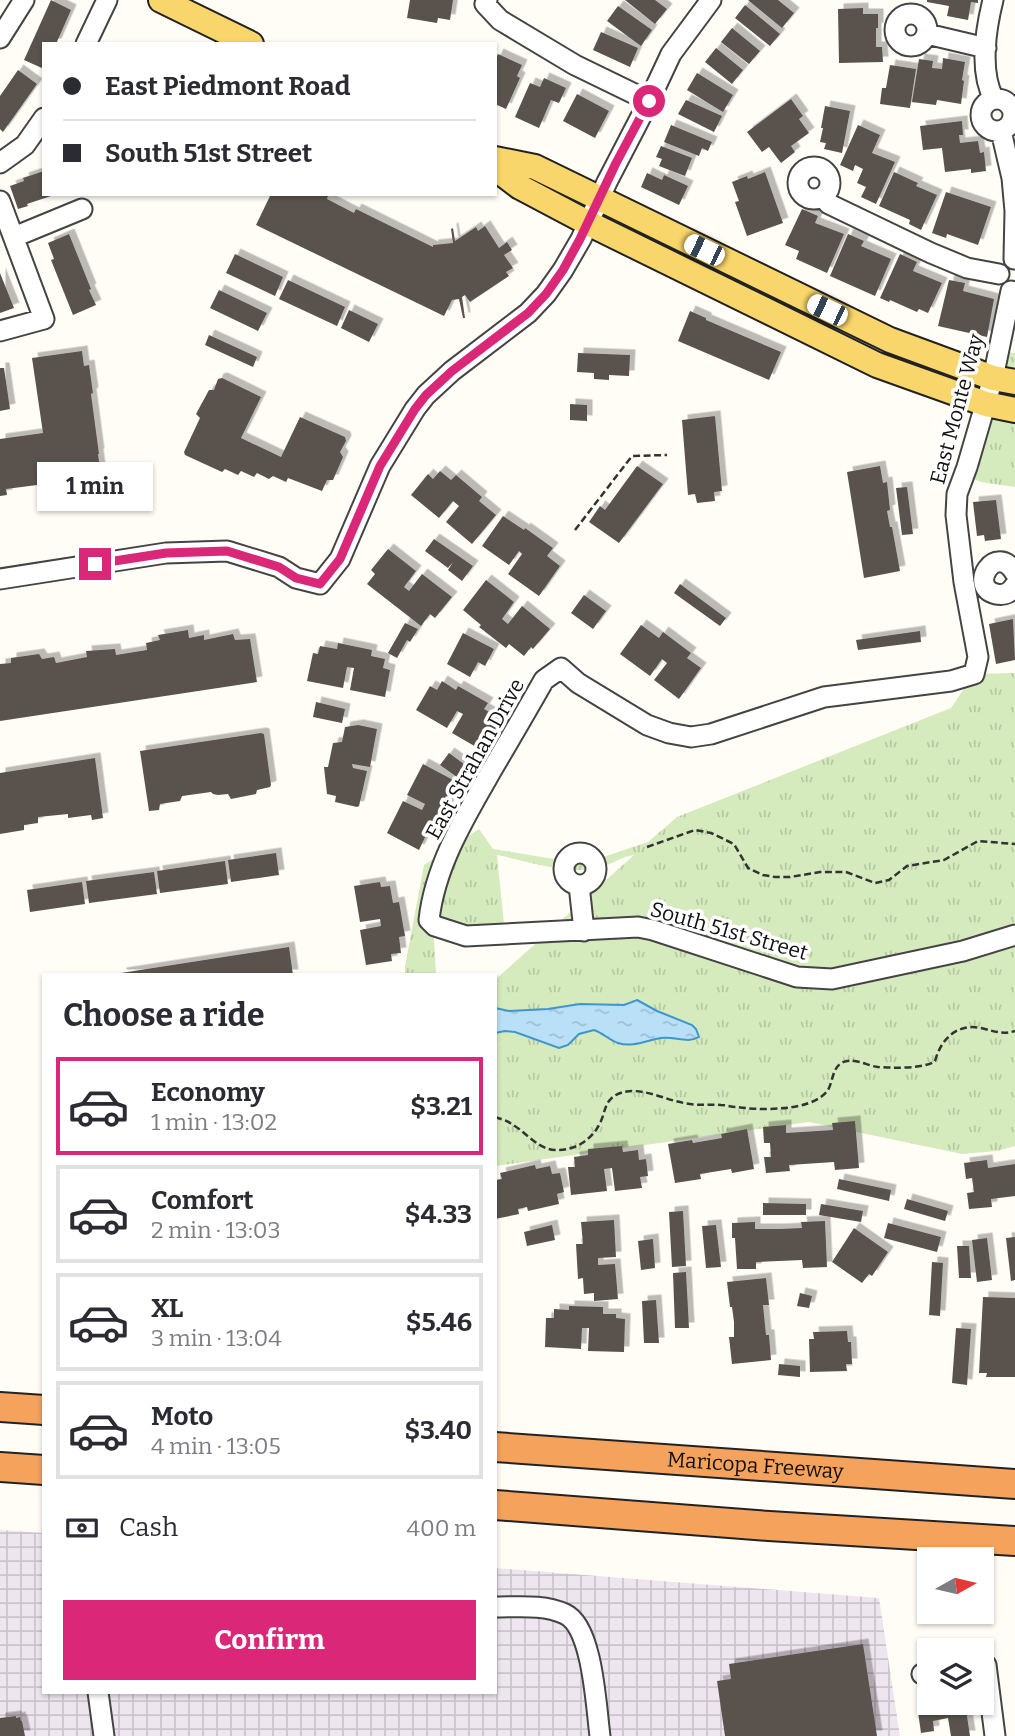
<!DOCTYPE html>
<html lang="en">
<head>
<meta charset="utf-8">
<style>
	:root { --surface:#fff; --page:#f2f2f3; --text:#2b2b33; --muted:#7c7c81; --line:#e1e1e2; --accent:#db2777 }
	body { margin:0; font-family:Bitter,serif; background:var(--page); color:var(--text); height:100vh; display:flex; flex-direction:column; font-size:26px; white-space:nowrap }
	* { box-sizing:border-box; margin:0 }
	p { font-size:23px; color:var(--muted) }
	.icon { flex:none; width:38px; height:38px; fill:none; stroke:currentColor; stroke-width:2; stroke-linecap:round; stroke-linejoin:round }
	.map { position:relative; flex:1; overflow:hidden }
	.details { position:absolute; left:42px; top:973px; width:455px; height:721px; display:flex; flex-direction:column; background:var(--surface); border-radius:0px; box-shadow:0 2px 5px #0004 }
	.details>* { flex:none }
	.guide { position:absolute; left:42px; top:42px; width:455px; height:154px; border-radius:0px; box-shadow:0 2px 5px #0004; display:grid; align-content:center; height:154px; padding:0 21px; background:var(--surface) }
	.needle { width:46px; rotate:82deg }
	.fabs { position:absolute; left:917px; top:1547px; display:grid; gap:14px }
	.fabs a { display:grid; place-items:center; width:77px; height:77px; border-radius:0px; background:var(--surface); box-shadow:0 2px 5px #0004; font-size:35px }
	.end { position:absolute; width:32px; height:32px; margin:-16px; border:9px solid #db2777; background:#fff; box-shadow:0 0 0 4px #fff }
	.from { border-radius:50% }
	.bubble { position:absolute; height:49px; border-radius:0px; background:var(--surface); box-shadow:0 2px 5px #0004; font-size:23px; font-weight:700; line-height:49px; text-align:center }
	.car { position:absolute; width:21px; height:42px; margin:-21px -10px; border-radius:9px; box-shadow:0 0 5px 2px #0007; background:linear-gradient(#fff 24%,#345 0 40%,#fff 0 76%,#345 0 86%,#fff 0) }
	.guide b { display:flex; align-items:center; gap:24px; height:66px; font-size:26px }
	.guide b+b { border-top:2px solid var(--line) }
	.guide i { width:18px; height:18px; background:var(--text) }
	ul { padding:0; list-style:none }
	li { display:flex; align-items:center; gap:21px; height:98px; margin:0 14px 10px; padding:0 7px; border:4px solid var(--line); border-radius:0px }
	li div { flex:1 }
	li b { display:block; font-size:26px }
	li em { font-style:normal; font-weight:700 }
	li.on { border-color:var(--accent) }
	li>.icon { width:63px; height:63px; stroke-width:1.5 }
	h2 { padding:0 21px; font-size:32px; line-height:84px }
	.pay { display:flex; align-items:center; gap:18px; height:77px; padding:0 21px; font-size:26px }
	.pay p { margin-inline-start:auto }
	.cta { display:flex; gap:14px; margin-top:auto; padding:14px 21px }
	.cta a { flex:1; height:80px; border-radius:0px; background:var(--accent); color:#fff; font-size:28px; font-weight:700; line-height:80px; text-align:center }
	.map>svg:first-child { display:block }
	.industrial { fill:url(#industrial-grid) }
	.grass { fill:url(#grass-tufts) }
	.water { fill:url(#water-ripples); stroke:#3f96cf; stroke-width:2 }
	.building { fill:#5a524d; filter:url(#shadow) }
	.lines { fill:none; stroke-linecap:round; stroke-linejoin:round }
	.minor-casing { stroke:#444; stroke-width:23 }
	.major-casing { stroke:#222; stroke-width:28 }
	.highway-casing { stroke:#222; stroke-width:32 }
	.path { stroke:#333; stroke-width:2.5; stroke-dasharray:7 3.5; stroke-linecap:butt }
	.minor { stroke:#fff; stroke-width:19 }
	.major { stroke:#f9d66b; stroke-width:24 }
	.highway { stroke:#f5a25d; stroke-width:28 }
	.route { stroke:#db2777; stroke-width:9 }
	.labels { text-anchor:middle; stroke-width:7; stroke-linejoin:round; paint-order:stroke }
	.street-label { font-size:21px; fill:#111; stroke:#fff }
</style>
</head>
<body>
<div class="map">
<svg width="1015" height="1736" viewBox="0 0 1015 1736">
	<defs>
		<pattern id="industrial-grid" width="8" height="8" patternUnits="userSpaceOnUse" patternTransform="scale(1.75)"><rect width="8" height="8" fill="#eee6ef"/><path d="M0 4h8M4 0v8" fill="none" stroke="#cbc4cc"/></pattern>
		<pattern id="grass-tufts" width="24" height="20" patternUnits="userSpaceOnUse" patternTransform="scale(1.75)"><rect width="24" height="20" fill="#d5ebbd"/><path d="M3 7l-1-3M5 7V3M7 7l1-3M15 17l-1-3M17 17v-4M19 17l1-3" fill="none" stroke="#b6c8a1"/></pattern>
		<pattern id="water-ripples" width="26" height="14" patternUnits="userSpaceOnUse" patternTransform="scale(1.75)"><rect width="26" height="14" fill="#b9e0f7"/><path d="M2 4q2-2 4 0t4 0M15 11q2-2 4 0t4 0" fill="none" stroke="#9ebfd3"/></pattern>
		<filter id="shadow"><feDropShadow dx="5.5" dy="-5.5" stdDeviation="0" flood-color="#0004"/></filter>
	</defs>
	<rect width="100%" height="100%" fill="#fffdf5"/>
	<!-- industrial -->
	<path class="industrial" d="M0 1530 44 1533V1692H495V1568L879 1598 900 1736H0Z"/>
	<!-- grass -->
	<path class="grass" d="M998 351 1015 353V487L981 482 964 475Z
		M1015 673V1146L997 1151 962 1154 809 1122 495 1166V980L634 855C622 856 608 867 594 869 564 874 527 861 497 855L505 935 439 927 434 938 436 975H405V966L424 865 479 829 493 849 566 861 594 860 648 842 677 817 951 708 974 674Z"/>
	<!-- water -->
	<path class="water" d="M637 1000 657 1011 692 1025 696 1029 699 1037C687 1044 675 1036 661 1038 647 1040 633 1048 618 1043 609 1040 603 1033 594 1030L579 1034 568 1045 559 1048 515 1032 505 1031 495 1033V1008L509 1011 548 1009 580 1004 624 1005Z"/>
	<!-- building -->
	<path class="building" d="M51 0 71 10 56 44H44V69L24 60Z
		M410 0H453L450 20 438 18 437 23 407 18Z
		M625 0H655L667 9 655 24Z
		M748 0H778L794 13 782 28Z
		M927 0H978V3L971 2 968 20 947 16 949 6 927 2Z
		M745 5 780 34 770 46 735 18Z
		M618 6 652 30 641 46 607 21Z
		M863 8V14H878V28H876V47H882L883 62 839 63 838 9Z
		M732 28 760 51 749 64 721 42Z
		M601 32 638 48 630 67 593 50Z
		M716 48 743 70 732 84 705 62Z
		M498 54 522 65 517 76 520 78 506 109 495 104V60Z
		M943 58 965 62 962 80 964 81 961 104 937 100 936 105 912 102 919 59 933 61 932 68 942 69Z
		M890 65 916 69 910 108 880 104 882 88H886Z
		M18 70 37 84 3 132 0 129V96Z
		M697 73 733 95 723 112 687 90Z
		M544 78 566 88 559 103 551 100 539 128 515 117 530 83 540 87Z
		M577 94 609 111 595 138 563 121Z
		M791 99 803 116 799 119 809 133 791 146 795 152 781 163 769 147 762 152 747 132Z
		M686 100 722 116 714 132 678 114Z
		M825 106 850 111 842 153 824 149 826 143 820 142 823 128H821Z
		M962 121 963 135H959L960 143 978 141 980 153 984 152 986 171 971 173V169L945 172 942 148 923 150 920 126Z
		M671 125 712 142 708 151 702 148 699 156 664 142Z
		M858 125 880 135 872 153 895 162 876 204 861 197 866 187 857 183 863 169 855 165 853 171 840 165Z
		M661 146 692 158 685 176 659 166 662 159 656 157Z
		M44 171V194L54 195 27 204 28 206 18 209 10 186 24 181 23 178Z
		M765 172 783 223 747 236 735 202 739 201 732 182 747 176 748 179Z
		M894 172 918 183 916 186 937 195 921 230 909 224 910 220 879 206Z
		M647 173 662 180 664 175 688 186 679 205 641 187Z
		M946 192 991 207 978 245 947 234 946 238 932 233Z
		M271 194H325L328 196 327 199 354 213 356 209 433 247V245L453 243 451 229 453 228 455 241 476 227 478 231 485 226 499 248 507 242 512 250 504 255 513 268 506 272 509 276 470 302 465 295 462 297 465 318H463L459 299 452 300 444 316 256 225Z
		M802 209 818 216 815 223 844 234 827 273 796 259 799 251 785 245Z
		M69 234 91 289 89 290 96 305 73 315 51 260 54 259 48 243Z
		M848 234 864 241 861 246 891 259 875 296 830 276Z
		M235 254 283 277 275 296 226 273Z
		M900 254 917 262 913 271 942 283 928 313 919 309 917 312 890 300 889 302 880 298Z
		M0 273 14 308 0 313Z
		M288 280 345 307 337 326 279 299Z
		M949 280 965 283 963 291 994 299 987 337 938 326Z
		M219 290 267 313 258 331 210 308Z
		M349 310 378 324 369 342 341 328Z
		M690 311 706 318V320L781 352 769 380 678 341Z
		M209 335 257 357 253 367 205 345Z
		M82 351 84 366 89 365 93 393 91 394 99 454H98L100 469H94L96 481 81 483 82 488 52 492V488L38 490 37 485 6 489 7 495 0 496V439L43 433 32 358Z
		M578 353 630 355 629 376 609 375V380L594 379V373L577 372Z
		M0 368H4L10 409 0 411Z
		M222 378 261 397 241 438 281 457 300 417 345 437 346 441 340 452 343 457 333 480H327L322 491 288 478 286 482 273 476 269 479 257 473 254 477 241 471 238 475 225 469 222 472 185 455 184 452 200 418 196 414 209 390H214L218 379Z
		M570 404 587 405V421L570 420Z
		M715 416 722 491 714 492 715 501 697 503 695 494 688 495 682 420Z
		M637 466 663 484 619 543 589 522 600 506 605 510Z
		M880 466 883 483 887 482 890 510 887 511 890 527H892L900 571 864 578 847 472Z
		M440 471 451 480 456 475 482 497 479 501 496 515 472 544 446 522 459 506 453 501 439 518 411 495 428 474 433 479Z
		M907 487 913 534 902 535 896 488Z
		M996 500 1001 539 985 541 984 535 977 536 973 502Z
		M503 516 524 530 525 528 553 548 547 556 560 566 539 596 508 574 522 554 519 551 509 565 482 546Z
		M434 539 473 566 462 581 448 570 453 562 448 568 425 551Z
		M388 549 416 571 404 587 409 591 422 574 452 597 435 618 430 614 421 626 367 584 375 574 371 570Z
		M486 580 514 602 502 619 508 624 522 606 550 629 533 649 531 647 524 656 509 644 506 648 479 627 481 625 463 610Z
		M680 584 726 618 720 626 674 593Z
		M584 595 606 611 593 629 571 613Z
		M1013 619 1015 660 996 664 989 624Z
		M405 623 418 629 410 642 407 640 397 658 388 653Z
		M641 625 659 638 663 632 691 653 687 658 701 668 679 699 654 680 667 663 662 659 650 676 620 654Z
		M188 630 189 638 204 635V640L233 634 235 640 250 639 257 682 0 721V664L11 663V658L39 654 42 659 54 657 56 663 87 657 86 651 115 649 116 655 147 650 146 643 160 640 158 635Z
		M920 631 921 642 858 650 856 640Z
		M463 633 494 649 485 666 478 662 470 677 447 664Z
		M338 643 372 650 371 656 385 659 383 668 390 670 385 697 350 690 354 668 347 667 343 688 307 681 313 653 318 654 320 646 337 649Z
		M442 681 456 690 458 686 488 703 484 709 502 719 483 751 452 733 463 714 457 711 447 728 416 710 430 686 437 690Z
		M316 702 345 709 342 723 313 717Z
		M358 725 377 729 370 767 352 764 353 768 367 771 359 806 357 807 335 802 336 796 327 794 324 767H328L333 743 342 742 345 727Z
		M261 733 264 734 271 785 270 787 257 790 256 794 231 799 228 794 218 795 213 794 211 792 182 796 180 801 160 804 159 810 149 811 140 751Z
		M449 753 472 770 464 782 440 765Z
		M95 758 103 818 92 820 91 815 68 818V814L38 817V823L24 825V830L0 834V773Z
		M423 764 455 781 445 801 450 803 434 834 428 831 419 850 387 833 403 801 422 810 425 804 407 795Z
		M276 853 279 875 231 882 228 860Z
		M225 861 228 884 160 893 157 871Z
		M154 872 157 894 89 903 86 881Z
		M82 882 85 904 30 912 27 890Z
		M380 882 381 887 390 886 393 903 399 902 405 936 399 937 401 953 391 954 392 961 366 965 360 930 381 926 380 919 360 922 354 886Z
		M289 947 293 975H121V973Z
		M855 1121 859 1168 835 1170 834 1162 789 1165 790 1171 766 1173 764 1157H771L770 1143H764L763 1127 786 1125V1133L833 1130 832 1123Z
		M747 1129 754 1169 732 1173 731 1169 700 1174 701 1179 675 1183 668 1144 692 1140 693 1143 722 1138 721 1134Z
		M622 1146 623 1152 638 1150 639 1160 646 1159 648 1176 640 1177 642 1188 615 1191 612 1168 604 1169 607 1191 571 1195 568 1167H575L574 1157 588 1155V1149Z
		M987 1160 988 1168 1015 1164V1196L991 1199 992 1207 969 1209 967 1193 974 1192 972 1178 966 1179 964 1163Z
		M535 1165 536 1169 550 1166 552 1174 560 1173 564 1192 557 1194 559 1204 528 1211 527 1207 518 1209 519 1214 495 1219V1180L502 1179 500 1173Z
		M839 1179 891 1190 889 1201 837 1189Z
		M907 1199 948 1211 945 1221 904 1209Z
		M763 1203 806 1204V1215H763Z
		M821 1204 863 1211 861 1222 819 1215Z
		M683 1211 686 1266 672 1267 669 1212Z
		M614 1220 616 1257 598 1258V1265L615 1264 618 1299 594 1301V1293L584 1294 583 1278 578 1279 576 1244H583L581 1222Z
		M825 1221 827 1267 803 1268 802 1260 756 1262V1269H737L735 1238H732V1223L755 1222V1229H779L802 1228 801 1222Z
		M888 1223 941 1237 937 1252 884 1238Z
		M552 1225 555 1240 527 1246 524 1232Z
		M716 1225 721 1267 706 1268 702 1226Z
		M854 1228 888 1252 872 1276 869 1274 862 1283 832 1262Z
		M1015 1237V1280L1011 1281 1006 1238Z
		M987 1238 992 1280 977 1282 972 1240Z
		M653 1239 655 1268 641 1270 638 1241Z
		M957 1246H969L971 1278H959Z
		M932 1262 943 1263 940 1316 929 1315Z
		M686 1272 689 1328H675L673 1273Z
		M766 1278 769 1305H763L766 1335H769L771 1360 732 1364 729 1337H734V1322L732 1307H730L727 1282Z
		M800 1293 812 1296 809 1308 797 1306Z
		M983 1297 1015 1298V1377H986L987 1373H979Z
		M656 1300 659 1343H644L642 1301Z
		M569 1306 603 1307V1314H616V1318L625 1319 624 1352 588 1351 589 1328H582L581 1349 545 1347 546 1318H554V1309L569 1310Z
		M956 1328 971 1329 967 1385 952 1383Z
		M847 1331 848 1342H851L852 1364H846L847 1371 810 1372 809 1339H814L813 1332Z
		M779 1364 800 1366V1377L778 1375Z
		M863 1644 877 1736H725L717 1681 731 1679 729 1664Z
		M933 1703H965L970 1736H951L948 1718 933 1721 934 1731 921 1733 917 1705Z
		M16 1716V1718L20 1717 21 1721H22L25 1736H0V1718Z"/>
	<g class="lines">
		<defs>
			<path id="minor" d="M487 0 485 4 500 20 575 65 649 101
				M993 0C986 28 979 72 994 99
				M895 30a16 16 0 1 1 32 0a16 16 0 1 1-32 0Z
				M927 34 986 48
				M0 38 24 0
				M86 44 107 0
				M981 115a16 16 0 1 1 32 0a16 16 0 1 1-32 0Z
				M1001 131 1012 178 1015 211 1014 259
				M0 163 25 145 44 118
				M798 183a16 16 0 1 1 32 0a16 16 0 1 1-32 0Z
				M823 197 829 204 931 253 967 268 999 274
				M0 201 44 319 0 331
				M14 237 82 209
				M1011 291 993 378 967 467 957 494 956 515 964 582 978 657 974 674 951 681 824 697 711 734 691 737 669 733 647 725 578 683 561 668 544 680C527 710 510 739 493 768 466 815 435 865 429 920L435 926 466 936 638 927 653 930 797 977 832 979 963 951 1015 935
				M1015 573C996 541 967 587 996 594 1005 596 1011 592 1015 585
				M0 579 166 553 227 551 279 567 296 578 320 584 340 559 380 466 415 409 426 395 452 371 528 313 546 294 563 270 581 239 607 182 649 101 671 54 711 0
				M564 869a16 16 0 1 1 32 0a16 16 0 1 1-32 0Z
				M579 885 584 931
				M495 1607C518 1607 544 1604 565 1614 593 1627 596 1707 600 1736
				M982 1666 986 1665 995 1736
				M922 1674 929 1673
				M98 1692 104 1736"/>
			<path id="major" d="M161 0 251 44
				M495 159 535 167 890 340 993 378 1015 382
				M495 168 520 187 588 223 877 365 986 404 1015 410"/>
			<g id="highway">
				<path d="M0 1407 44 1410"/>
				<path id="s1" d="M495 1447 1015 1484"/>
				<path d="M0 1467 44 1470"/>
				<path d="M495 1505 769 1526 1015 1541"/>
			</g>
		</defs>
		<!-- minor casing -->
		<use href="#minor" class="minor-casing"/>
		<!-- major casing -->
		<use href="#major" class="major-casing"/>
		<!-- highway casing -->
		<use href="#highway" class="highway-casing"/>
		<!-- path -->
		<path class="path" d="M575 530 632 456 667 455
			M647 847 695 830 711 833 734 844 748 868 763 875 775 877H790L820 872H846L875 883 889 880 907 866 944 860 978 841 1015 844
			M495 1117C500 1119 506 1120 510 1123 525 1131 537 1149 555 1150 576 1151 593 1139 601 1121 604 1114 605 1106 609 1101 614 1094 624 1091 632 1091 650 1091 667 1100 684 1103 696 1106 708 1104 721 1105 726 1105 731 1107 737 1107 756 1110 787 1110 806 1104 813 1102 823 1097 828 1090 834 1079 832 1064 847 1061 857 1059 868 1066 878 1067 892 1068 925 1069 935 1061 941 1039 957 1023 981 1028 994 1031 1002 1035 1015 1031"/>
		<!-- minor -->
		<use href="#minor" class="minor"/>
		<!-- major -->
		<use href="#major" class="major"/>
		<!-- highway -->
		<use href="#highway" class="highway"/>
	</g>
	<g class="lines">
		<!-- route -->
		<path class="route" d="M95 564 166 553 227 551 279 567 296 578 320 584 340 559 380 466 415 409 426 395 452 371 528 313 546 294 563 270 580 239 616 163 649 101"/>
	</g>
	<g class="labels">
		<!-- street labels -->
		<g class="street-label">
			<text transform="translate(957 409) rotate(-75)" y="7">East Monte Way</text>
			<text transform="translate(475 759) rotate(-61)" y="7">East Strahan Drive</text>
			<text transform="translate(729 931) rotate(16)" y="7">South 51st Street</text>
			<text dy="7" stroke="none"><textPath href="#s1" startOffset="261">Maricopa Freeway</textPath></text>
		</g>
	</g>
</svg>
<div class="fabs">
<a><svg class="needle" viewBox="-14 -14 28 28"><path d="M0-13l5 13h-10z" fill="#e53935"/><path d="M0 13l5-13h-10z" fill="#7c7c81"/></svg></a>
<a><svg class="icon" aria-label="layers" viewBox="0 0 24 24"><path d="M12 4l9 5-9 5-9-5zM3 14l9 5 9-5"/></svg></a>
</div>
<i class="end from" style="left:649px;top:101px"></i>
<i class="end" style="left:95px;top:564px"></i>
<div class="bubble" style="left:37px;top:462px;width:116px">1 min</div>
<i class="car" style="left:704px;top:250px;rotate:296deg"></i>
<i class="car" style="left:827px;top:310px;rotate:296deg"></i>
<div class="guide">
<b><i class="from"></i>East Piedmont Road</b>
<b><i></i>South 51st Street</b>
</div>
<section class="details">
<h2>Choose a ride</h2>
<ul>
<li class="on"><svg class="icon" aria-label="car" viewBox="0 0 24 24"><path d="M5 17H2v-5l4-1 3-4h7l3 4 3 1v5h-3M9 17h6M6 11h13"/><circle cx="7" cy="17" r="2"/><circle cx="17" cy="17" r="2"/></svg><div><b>Economy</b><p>1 min · 13:02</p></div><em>$3.21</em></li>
<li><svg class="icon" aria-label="car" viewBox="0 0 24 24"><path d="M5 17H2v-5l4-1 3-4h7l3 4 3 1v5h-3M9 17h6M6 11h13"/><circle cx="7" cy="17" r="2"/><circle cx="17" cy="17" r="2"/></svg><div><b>Comfort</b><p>2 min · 13:03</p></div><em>$4.33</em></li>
<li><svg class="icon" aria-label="car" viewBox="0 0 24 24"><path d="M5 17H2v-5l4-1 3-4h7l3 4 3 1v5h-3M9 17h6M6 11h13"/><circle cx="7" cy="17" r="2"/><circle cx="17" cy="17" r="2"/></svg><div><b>XL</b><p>3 min · 13:04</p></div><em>$5.46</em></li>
<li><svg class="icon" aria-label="car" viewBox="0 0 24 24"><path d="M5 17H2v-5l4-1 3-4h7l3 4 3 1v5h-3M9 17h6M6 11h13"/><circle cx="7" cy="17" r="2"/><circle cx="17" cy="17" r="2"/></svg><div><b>Moto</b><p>4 min · 13:05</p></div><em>$3.40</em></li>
</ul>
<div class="pay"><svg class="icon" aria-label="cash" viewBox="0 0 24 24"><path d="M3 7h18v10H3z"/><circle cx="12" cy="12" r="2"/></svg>Cash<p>400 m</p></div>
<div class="cta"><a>Confirm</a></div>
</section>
</div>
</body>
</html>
